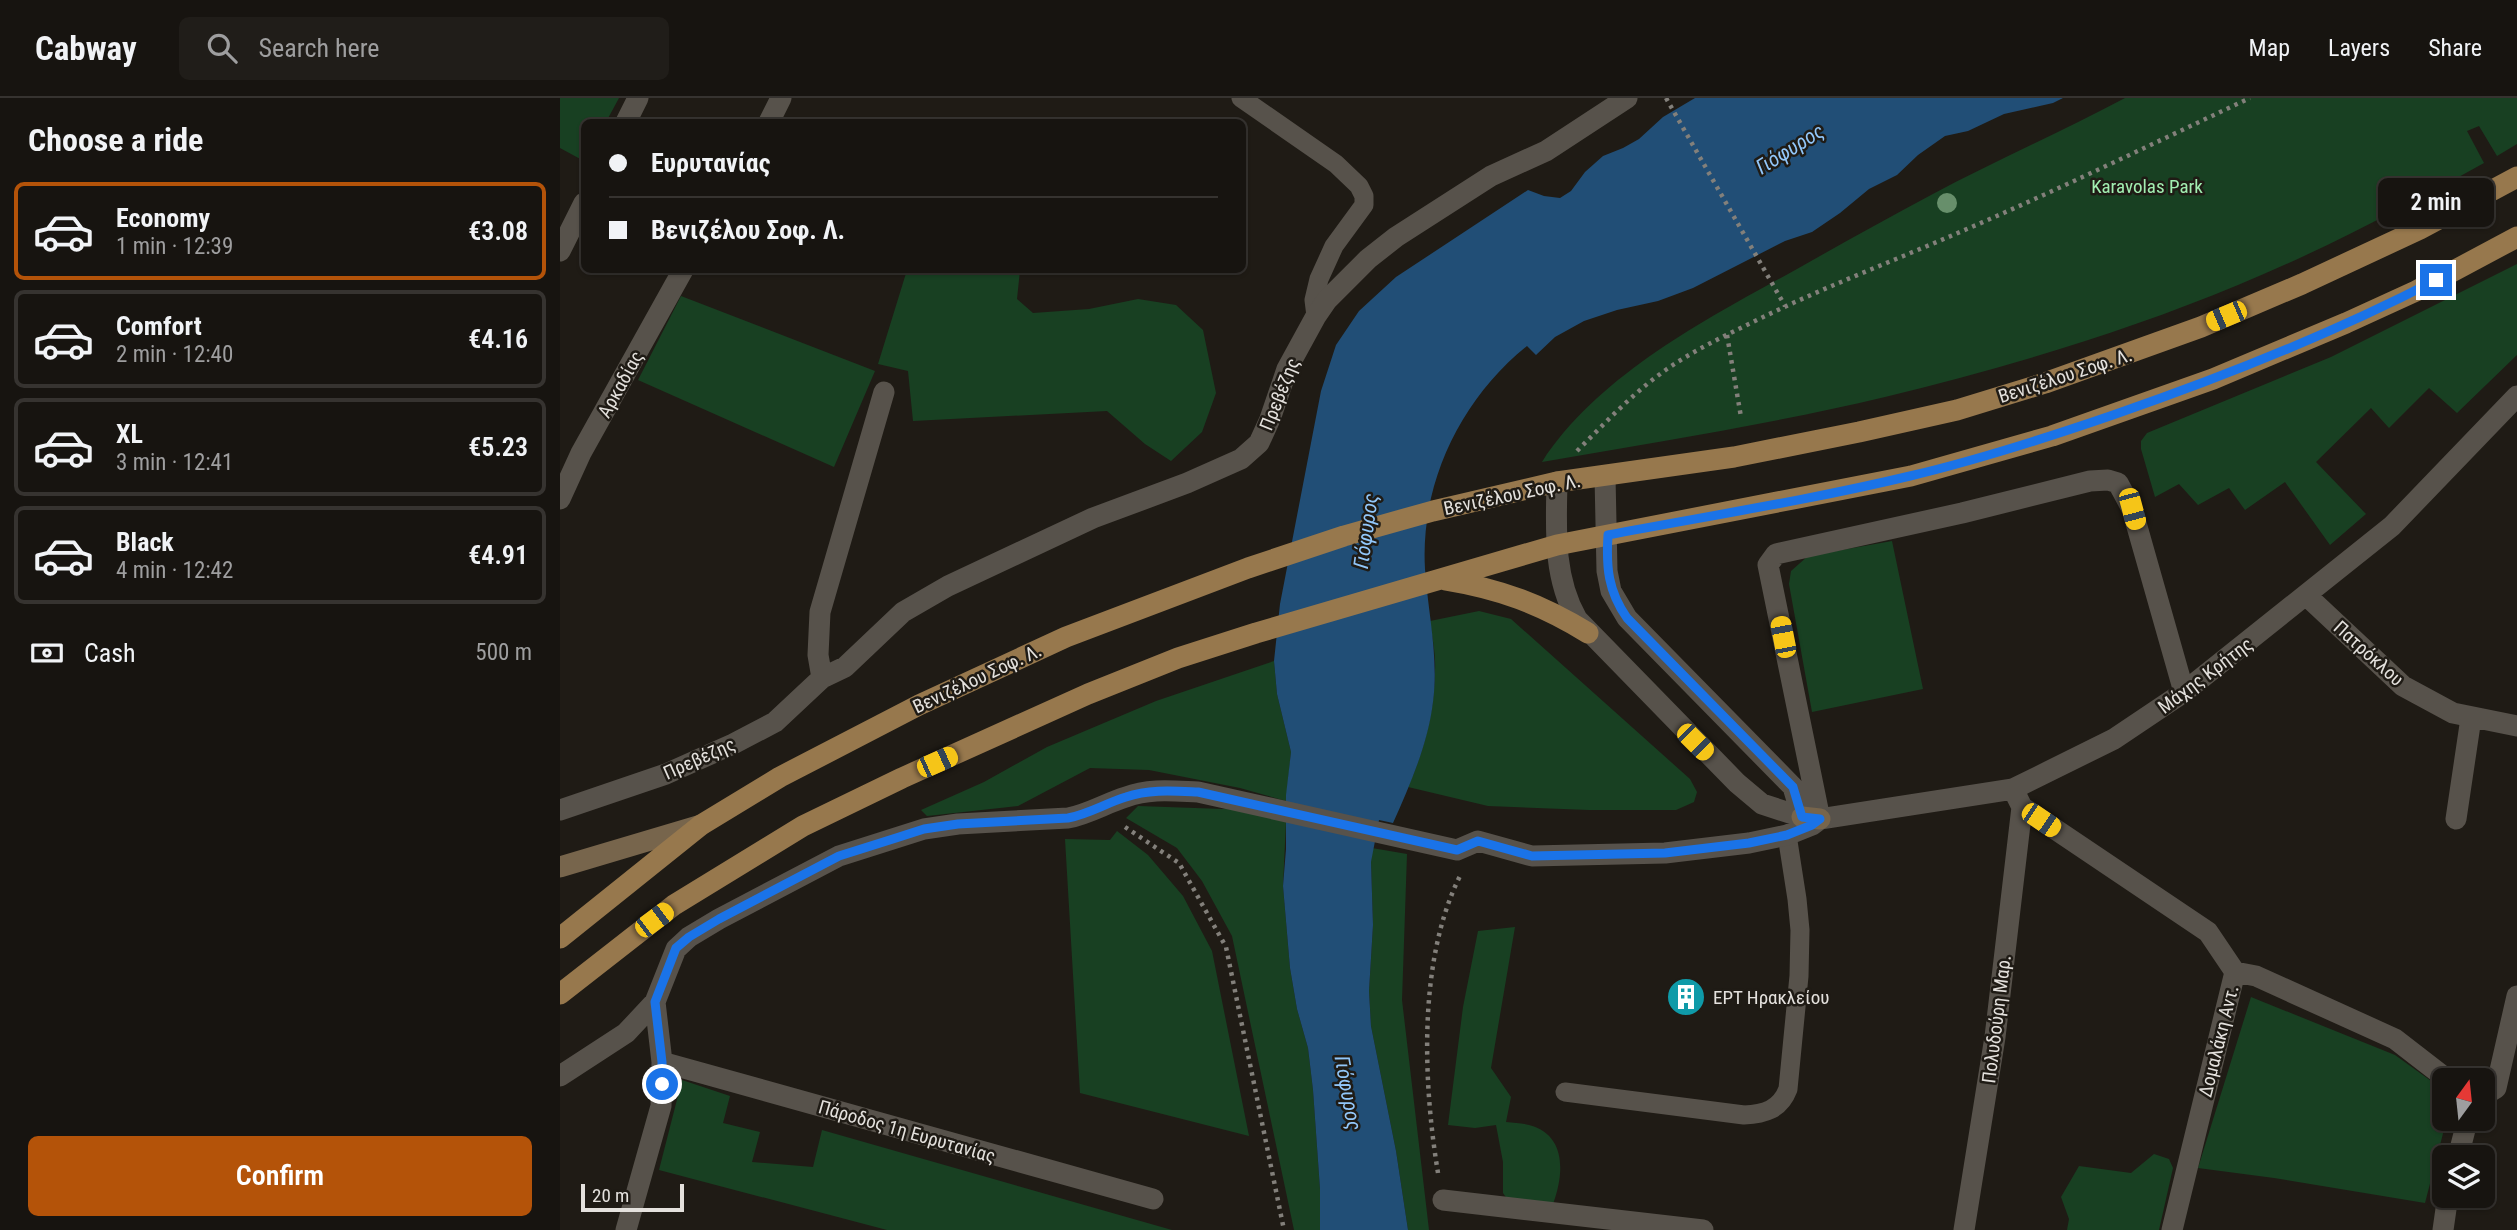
<!DOCTYPE html>
<html lang="en">
<head>
<meta charset="utf-8">
<style>
	:root { --surface:#171410; --page:#201d19; --text:#f1f3f6; --muted:#9e9e9f; --line:#363330; --accent:#b45309 }
	body { margin:0; font-family:"Roboto Condensed",sans-serif; background:var(--page); color:var(--text); height:100vh; display:flex; flex-direction:column; font-size:26px; white-space:nowrap }
	* { box-sizing:border-box; margin:0 }
	p { font-size:23px; color:var(--muted) }
	.icon { flex:none; width:38px; height:38px; fill:none; stroke:currentColor; stroke-width:2; stroke-linecap:round; stroke-linejoin:round }
	.map { position:relative; flex:1; overflow:hidden }
	.panel { display:flex; flex-direction:column; background:var(--surface); width:560px }
	.panel>* { flex:none }
	.hud { position:absolute; left:21px; top:21px; width:665px; height:154px; border-radius:10px; box-shadow:0 2px 5px #0004,0 0 0 2px var(--line); display:grid; align-content:center; height:154px; padding:0 28px; background:var(--surface) }
	.needle { width:46px; rotate:15deg }
	.fabs { position:absolute; left:1872px; top:970px; display:grid; gap:14px }
	.fabs a { display:grid; place-items:center; width:63px; height:63px; border-radius:10px; background:var(--surface); box-shadow:0 2px 5px #0004,0 0 0 2px var(--line); font-size:35px }
	.scale { position:absolute; left:21px; bottom:18px; width:103px; box-sizing:border-box; padding-left:7px; border:4px solid #e4e1dd; border-top:0; font-size:19px; line-height:24px; white-space:nowrap; color:#e4e1dd; -webkit-text-stroke:5px #1f1b15; paint-order:stroke }
	.end { position:absolute; width:32px; height:32px; margin:-16px; border:9px solid #1a73e8; background:#fff; box-shadow:0 0 0 4px #fff }
	.from { border-radius:50% }
	.bubble { position:absolute; height:49px; border-radius:10px; background:var(--surface); box-shadow:0 2px 5px #0004,0 0 0 2px var(--line); font-size:23px; font-weight:600; line-height:49px; text-align:center }
	.car { position:absolute; width:21px; height:42px; margin:-21px -10px; border-radius:9px; box-shadow:0 0 5px 2px #0007; background:linear-gradient(#f5c518 24%,#345 0 40%,#f5c518 0 76%,#345 0 86%,#f5c518 0) }
	.hud b { display:flex; align-items:center; gap:24px; height:66px; font-size:26px }
	.hud b+b { border-top:2px solid var(--line) }
	.hud i { width:18px; height:18px; background:var(--text) }
	ul { padding:0; list-style:none }
	li { display:flex; align-items:center; gap:21px; height:98px; margin:0 14px 10px; padding:0 14px; border:4px solid var(--line); border-radius:10px }
	li div { flex:1 }
	li b { display:block; font-size:26px }
	li em { font-style:normal; font-weight:600 }
	li.on { border-color:var(--accent) }
	li>.icon { width:63px; height:63px; stroke-width:1.5 }
	h2 { padding:0 28px; font-size:32px; line-height:84px }
	.pay { display:flex; align-items:center; gap:18px; height:77px; padding:0 28px; font-size:26px }
	.pay p { margin-inline-start:auto }
	.button { display:flex; gap:14px; margin-top:auto; padding:14px 28px }
	.button a { flex:1; height:80px; border-radius:10px; background:var(--accent); color:#fff; font-size:28px; font-weight:600; line-height:80px; text-align:center }
	header { display:flex; align-items:center; gap:42px; box-sizing:border-box; height:98px; padding:0 35px; background:var(--surface); border-bottom:2px solid var(--line) }
	header strong { font-size:33px }
	nav { display:flex; gap:38px; margin-inline-start:auto; font-size:24px }
	.search { width:490px; height:63px; background:var(--page); display:flex; align-items:center; gap:18px; box-sizing:border-box; padding:0 24px; border-radius:10px; color:var(--muted); font-size:26px }
	main { display:flex; flex:1; min-height:0 }
	.map>svg:first-child { display:block }
	.green { fill:#184022 }
	.water { fill:#214e76 }
	.lines { fill:none; stroke-linecap:round; stroke-linejoin:round }
	.path { stroke:#83807b; stroke-width:4.5; stroke-dasharray:3.5 5; stroke-linecap:butt }
	.lane { stroke:#57524b; stroke-width:19 }
	.street { stroke:#57524b; stroke-width:21 }
	.secondary { stroke:#77654c; stroke-width:21 }
	.primary { stroke:#97784d; stroke-width:21 }
	.tree { fill:#678f6b }
	.route { stroke:#1a73e8; stroke-width:9 }
	.labels { text-anchor:middle; stroke-width:5; stroke-linejoin:round; paint-order:stroke }
	.park-label { font-size:19px; fill:#a2eeb1; stroke:#1f1b15 }
	.street-label { font-size:19px; fill:#e4e1dd; stroke:#1f1b15 }
	.poi-label { font-size:19px; fill:#e4e1dd; stroke:#1f1b15; text-anchor:start }
	.water-label { font-size:21px; font-style:italic; fill:#92c7fa; stroke:#1f1b15 }
</style>
</head>
<body>
<header>
<strong>Cabway</strong>
<div class="search"><svg class="icon" aria-label="search" viewBox="0 0 24 24"><circle cx="10" cy="10" r="6"/><path d="M15 15l6 6"/></svg>Search here</div>
<nav><a>Map</a><a>Layers</a><a>Share</a></nav>
</header>
<main>
<section class="panel">
<h2>Choose a ride</h2>
<ul>
<li class="on"><svg class="icon" aria-label="car" viewBox="0 0 24 24"><path d="M5 17H2v-5l4-1 3-4h7l3 4 3 1v5h-3M9 17h6M6 11h13"/><circle cx="7" cy="17" r="2"/><circle cx="17" cy="17" r="2"/></svg><div><b>Economy</b><p>1 min · 12:39</p></div><em>€3.08</em></li>
<li><svg class="icon" aria-label="car" viewBox="0 0 24 24"><path d="M5 17H2v-5l4-1 3-4h7l3 4 3 1v5h-3M9 17h6M6 11h13"/><circle cx="7" cy="17" r="2"/><circle cx="17" cy="17" r="2"/></svg><div><b>Comfort</b><p>2 min · 12:40</p></div><em>€4.16</em></li>
<li><svg class="icon" aria-label="car" viewBox="0 0 24 24"><path d="M5 17H2v-5l4-1 3-4h7l3 4 3 1v5h-3M9 17h6M6 11h13"/><circle cx="7" cy="17" r="2"/><circle cx="17" cy="17" r="2"/></svg><div><b>XL</b><p>3 min · 12:41</p></div><em>€5.23</em></li>
<li><svg class="icon" aria-label="car" viewBox="0 0 24 24"><path d="M5 17H2v-5l4-1 3-4h7l3 4 3 1v5h-3M9 17h6M6 11h13"/><circle cx="7" cy="17" r="2"/><circle cx="17" cy="17" r="2"/></svg><div><b>Black</b><p>4 min · 12:42</p></div><em>€4.91</em></li>
</ul>
<div class="pay"><svg class="icon" aria-label="cash" viewBox="0 0 24 24"><path d="M3 7h18v10H3z"/><circle cx="12" cy="12" r="2"/></svg>Cash<p>500 m</p></div>
<div class="button"><a>Confirm</a></div>
</section>
<div class="map">
<svg width="1957" height="1132" viewBox="0 0 1957 1132">
	<rect width="100%" height="100%" fill="#1f1b15"/>
	<!-- green -->
	<path class="green" d="M0 0H59L46 24H24V63L0 50Z
		M1565 0H1957V46L1937 58 1919 28 1907 33 1924 65C1844 109 1763 152 1678 187 1565 234 1445 270 1325 299 1212 326 1097 344 982 364 1038 277 1148 220 1237 171 1281 146 1326 121 1371 97 1435 63 1501 34 1565 0Z
		M1957 166V257L1897 315 1869 290 1829 330 1811 310 1756 364 1806 416 1770 447 1725 384 1685 412 1669 390 1638 407 1619 386 1595 399 1581 351V343L1587 335 1771 259Z
		M347 172H460L457 201 473 215 529 211 578 201 616 207 643 232 656 295 642 334 611 363 585 346 547 313 353 323 348 273 318 266Z
		M121 198 315 273 274 369 78 282Z
		M1332 443 1363 591 1252 614 1229 486 1231 473 1248 458Z
		M919 513 951 521 1130 681 1137 694 1134 704 1116 712H1029L928 708 848 689C864 653 875 612 875 572 876 556 872 539 870 523Z
		M714 563 717 596 731 654 726 703 680 690 589 672 530 670 458 708 367 718 361 712 424 684 487 649 596 603Z
		M578 708 663 711 671 709 726 724 723 788 730 870 737 911 748 950 753 992 760 1091V1132H734L672 838 642 783 617 750 566 720Z
		M557 733 588 757 623 798 652 853 689 1038 520 995 505 741 550 742Z
		M812 750 847 756 842 902 869 1132H848L836 1053 811 928 809 893 813 827 811 764Z
		M955 829 931 970 951 999 946 1024C954 1025 962 1025 969 1027 1007 1037 1004 1076 993 1106L950 1105 943 1095V1064L936 1027 915 1030 888 1027 903 909 918 833Z
		M1691 899 1835 957 1885 993V1020H1887L1865 1105 1714 1080 1638 1070Z
		M122 982 170 998 163 1025 200 1034 192 1064 253 1069 262 1032 612 1132H327L99 1072Z
		M1594 1056 1609 1061 1613 1070 1599 1132H1507L1509 1121 1501 1099 1519 1068 1571 1075Z"/>
	<!-- water -->
	<path class="water" d="M1135 0H1503L1493 5 1444 16 1408 33 1385 38 1358 57 1337 77 1309 91 1280 115 1252 134 1225 143 1133 190 1098 203 1057 212 1024 223 995 239 976 257 967 248C901 301 860 385 865 471 868 515 879 560 873 604 868 646 850 687 833 725L819 722 811 764 813 827 809 893 811 928 836 1053 848 1132H760V1091L753 992 748 950 737 911 730 870 723 788 726 751V697L731 654 717 596 714 563 720 506 761 293 776 247 799 213 836 179 968 92 984 98 1000 100 1011 93 1025 74 1043 58 1063 50 1079 41 1103 19Z"/>
	<g class="lines">
		<!-- path -->
		<path class="path" d="M1106 0 1225 208
			M1167 237 1181 319
			M1017 353C1046 324 1073 295 1107 271 1133 253 1162 239 1191 225 1259 191 1331 164 1400 134 1498 92 1594 45 1690 0
			M565 729 619 765 666 849 724 1132
			M878 1075C863 984 858 862 900 778"/>
		<!-- lane -->
		<path class="lane" d="M681 0 776 66 799 88 804 98V107L774 148 759 181 754 202 756 218
			M1005 994 1184 1017C1204 1016 1220 1012 1228 991L1239 878 1240 832 1237 801 1227 737"/>
		<!-- street -->
		<path class="street" d="M66 24 78 0
			M209 24 221 0
			M0 153 24 105
			M997 384C996 431 993 479 1017 521L1177 685 1202 706 1242 719 1233 689 1067 520 1051 493 1047 473 1045 378
			M0 401 21 355 123 172
			M1747 498 1843 588 1893 615 1957 628
			M262 580 258 557 260 514 324 294
			M1453 691 1462 709 1648 834 1675 874 1612 1132
			M0 712 106 676 173 646 215 624 262 580 285 569 343 514 388 488 533 420 627 385 681 361 699 345 710 321 727 271 756 218 767 202 808 161 836 139 931 78 986 53 1067 0
			M1260 721 1208 467 1216 456 1402 415 1530 383 1548 382 1558 385 1572 411 1624 594
			M1260 721 1453 691 1554 641 1624 594 1832 428 1957 298
			M1896 721 1911 620
			M1675 874 1696 878 1835 941 1888 982
			M102 964 593 1101
			M0 978 66 935 95 904 116 851 129 839 159 821 279 758 364 731 398 726 508 720C529 716 546 705 566 699 589 690 614 693 638 694L897 752 918 743 972 758 1105 755 1189 745 1227 737 1252 727 1260 721
			M1923 998 1936 990 1957 898
			M1898 1059 1908 1020
			M883 1102 1143 1132
			M66 1132 101 1008 102 964 95 904
			M1404 1132 1435 939 1462 709
			M1883 1132 1888 1097"/>
		<!-- secondary -->
		<path class="secondary" d="M1242 719 1260 721
			M0 769 141 727"/>
		<!-- primary -->
		<path class="primary" d="M885 482C940 491 981 506 1028 535
			M0 840 141 727 220 679 359 607 506 539 688 470 784 438 873 413 997 384 1174 359 1299 334 1397 312 1485 285 1641 229 1742 186 1860 131 1957 79
			M0 896 114 807 243 728 342 680 528 596 618 560 696 535 997 447 1351 378 1492 338 1653 281 1786 225 1856 193 1957 139"/>
	</g>
	<!-- trees -->
	<circle class="tree" cx="1387" cy="105" r="10"/>
	<g class="lines">
		<!-- route -->
		<path class="route" d="M102 986V964L95 904 116 850 129 839 159 821 279 758 336 740 364 731 398 726 508 720C529 716 546 705 566 699 589 691 614 693 638 694L897 752 918 743 972 758 1105 755 1189 745 1227 737 1252 727 1260 721 1242 719 1233 689 1067 520C1048 493 1046 469 1048 437 1148 418 1250 402 1350 378 1418 362 1486 340 1553 317 1663 279 1772 236 1876 182"/>
	</g>
	<!-- icons -->
	<defs>
		<symbol id="building-disc" viewBox="-11 -11 22 22"><circle r="9.5" fill="#0f9aa8" stroke="#1f1b15"/><path d="M-4-6H4V6H1V3H-1V6H-4ZM-2.5-4.3h1.7v1.8h-1.7ZM.8-4.3h1.7v1.8H.8ZM-2.5-1h1.7V.8h-1.7ZM.8-1h1.7V.8H.8Z" fill="#fff"/></symbol>
	</defs>
	<g fill-rule="evenodd">
		<use href="#building-disc" x="1104" y="877" width="44" height="44"/>
	</g>
	<g class="labels">
		<!-- park labels -->
		<g class="park-label">
			<text x="1587" y="95">Karavolas Park</text>
		</g>
		<!-- street labels -->
		<g class="street-label">
			<text transform="translate(1505 277) rotate(-18)" y="7">Βενιζέλου Σοφ. Λ.</text>
			<text transform="translate(60 286) rotate(-61)" y="7">Αρκαδίας</text>
			<text transform="translate(719 296) rotate(-68)" y="7">Πρεβέζης</text>
			<text transform="translate(952 396) rotate(-12)" y="7">Βενιζέλου Σοφ. Λ.</text>
			<text transform="translate(1809 555) rotate(42)" y="7">Πατρόκλου</text>
			<text transform="translate(1645 577) rotate(-37)" y="7">Μάχης Κρήτης</text>
			<text transform="translate(417 580) rotate(-25)" y="7">Βενιζέλου Σοφ. Λ.</text>
			<text transform="translate(139 660) rotate(-24)" y="7">Πρεβέζης</text>
			<text transform="translate(1436 921) rotate(-83)" y="7">Πολυδούρη Μαρ.</text>
			<text transform="translate(1658 943) rotate(-76)" y="7">Δομαλάκη Αντ.</text>
			<text transform="translate(347 1033) rotate(16)" y="7">Πάροδος 1η Ευρυτανίας</text>
		</g>
		<!-- poi labels -->
		<g class="poi-label">
			<text x="1153" y="906">ΕΡΤ Ηρακλείου</text>
		</g>
		<!-- water labels -->
		<g class="water-label">
			<text transform="translate(1230 51) rotate(-32)" y="7">Γιόφυρος</text>
			<text transform="translate(806 433) rotate(-82)" y="7">Γιόφυρος</text>
			<text transform="translate(788 995) rotate(80)" y="7">Γιόφυρος</text>
		</g>
	</g>
</svg>
<div class="fabs">
<a><svg class="needle" viewBox="-14 -14 28 28"><path d="M0-13l5 13h-10z" fill="#e53935"/><path d="M0 13l5-13h-10z" fill="#9e9e9f"/></svg></a>
<a><svg class="icon" aria-label="layers" viewBox="0 0 24 24"><path d="M12 4l9 5-9 5-9-5zM3 14l9 5 9-5"/></svg></a>
</div>
<div class="scale">20 m</div>
<i class="end from" style="left:102px;top:986px"></i>
<i class="end" style="left:1876px;top:182px"></i>
<div class="bubble" style="left:1818px;top:80px;width:116px">2 min</div>
<i class="car" style="left:1666px;top:218px;rotate:247deg"></i>
<i class="car" style="left:1572px;top:411px;rotate:165deg"></i>
<i class="car" style="left:1223px;top:539px;rotate:349deg"></i>
<i class="car" style="left:1135px;top:644px;rotate:135deg"></i>
<i class="car" style="left:377px;top:664px;rotate:66deg"></i>
<i class="car" style="left:1481px;top:722px;rotate:124deg"></i>
<i class="car" style="left:94px;top:822px;rotate:53deg"></i>
<div class="hud">
<b><i class="from"></i>Ευρυτανίας</b>
<b><i></i>Βενιζέλου Σοφ. Λ.</b>
</div>
</div>
</main>
</body>
</html>
